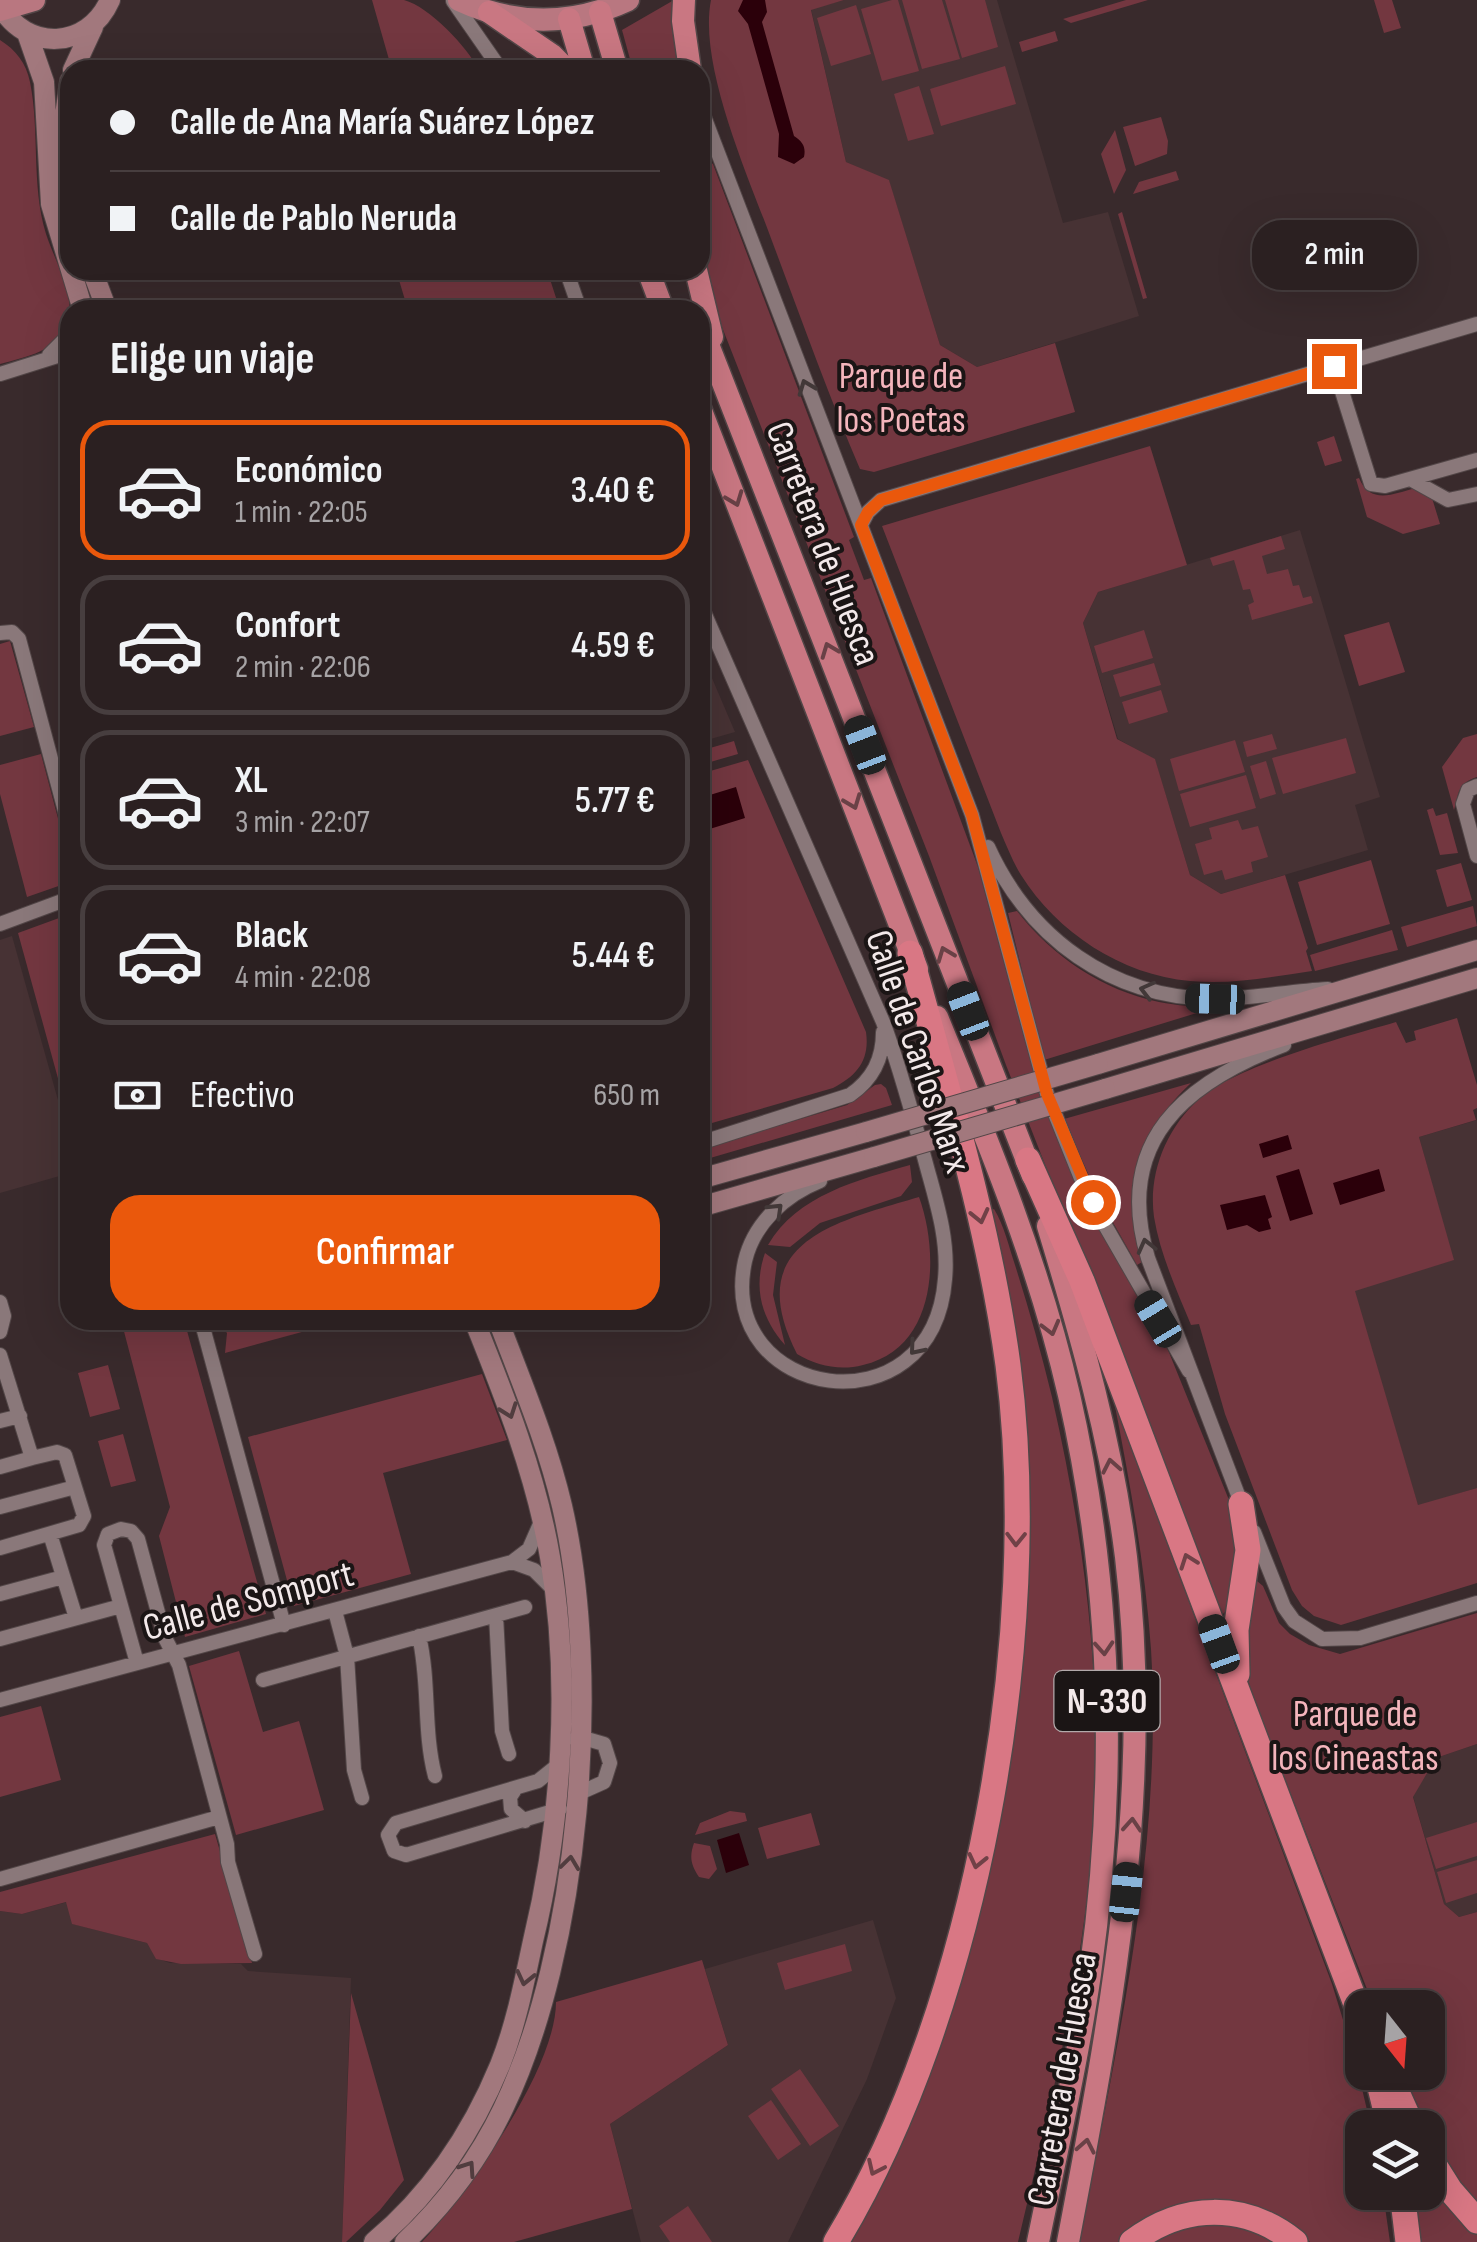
<!DOCTYPE html>
<html lang="es">
<head>
<meta charset="utf-8">
<style>
	:root { --surface:#2b2021; --page:#33282a; --text:#f1f3f6; --muted:#a6a3a5; --line:#473e3f; --accent:#ea580c }
	body { margin:0; font-family:"Sofia Sans Condensed",sans-serif; background:var(--page); color:var(--text); height:100vh; display:flex; flex-direction:column; font-size:38px; white-space:nowrap }
	* { box-sizing:border-box; margin:0 }
	p { font-size:32px; color:var(--muted) }
	.icon { flex:none; width:55px; height:55px; fill:none; stroke:currentColor; stroke-width:2; stroke-linecap:round; stroke-linejoin:round }
	.map { position:relative; flex:1; overflow:hidden }
	.details { position:absolute; left:60px; top:300px; width:650px; height:1030px; display:flex; flex-direction:column; background:var(--surface); border-radius:30px; box-shadow:0 10px 40px #0002,0 0 0 2px var(--line) }
	.details>* { flex:none }
	.guide { position:absolute; left:60px; top:60px; width:650px; height:220px; border-radius:30px; box-shadow:0 10px 40px #0002,0 0 0 2px var(--line); display:grid; align-content:center; height:220px; padding:0 50px; background:var(--surface) }
	.needle { width:65px; rotate:163deg }
	.controls { position:absolute; left:1345px; top:1990px; display:grid; gap:20px }
	.controls a { display:grid; place-items:center; width:100px; height:100px; border-radius:20px; background:var(--surface); box-shadow:0 10px 40px #0002,0 0 0 2px var(--line); font-size:50px }
	.end { position:absolute; width:45px; height:45px; margin:-22px; border:12px solid #ea580c; background:#fff; box-shadow:0 0 0 5px #fff }
	.from { border-radius:50% }
	.bubble { position:absolute; height:70px; border-radius:30px; background:var(--surface); box-shadow:0 10px 40px #0002,0 0 0 2px var(--line); font-size:32px; font-weight:600; line-height:70px; text-align:center }
	.car { position:absolute; width:30px; height:60px; margin:-30px -15px; border-radius:12px; box-shadow:0 0 8px 2px #0007; background:linear-gradient(#222 24%,#8ab4d8 0 40%,#222 0 76%,#8ab4d8 0 86%,#222 0) }
	.guide b { display:flex; align-items:center; gap:35px; height:95px; font-size:38px }
	.guide b+b { border-top:2px solid var(--line) }
	.guide i { width:25px; height:25px; background:var(--text) }
	ul { padding:0; list-style:none }
	li { display:flex; align-items:center; gap:30px; height:140px; margin:0 20px 15px; padding:0 30px; border:5px solid var(--line); border-radius:30px }
	li div { flex:1 }
	li b { display:block; font-size:38px }
	li em { font-style:normal; font-weight:600 }
	li.current { border-color:var(--accent) }
	li>.icon { width:90px; height:90px; stroke-width:1.5 }
	h2 { padding:0 50px; font-size:45px; line-height:120px }
	.pay { display:flex; align-items:center; gap:25px; height:110px; padding:0 50px; font-size:38px }
	.pay p { margin-inline-start:auto }
	.action { display:flex; gap:20px; margin-top:auto; padding:20px 50px }
	.action a { flex:1; height:115px; border-radius:30px; background:var(--accent); color:#fff; font-size:40px; font-weight:600; line-height:115px; text-align:center }
	.map>svg:first-child { display:block }
	.built { fill:#473234 }
	.green { fill:#733740 }
	.water { fill:#2b000a }
	.lines { fill:none; stroke-linecap:round; stroke-linejoin:round }
	.minor-casing { stroke:#524647; stroke-width:16 }
	.secondary-casing { stroke:#524647; stroke-width:22 }
	.primary-casing { stroke:#524647; stroke-width:25 }
	.trunk-casing { stroke:#524647; stroke-width:25 }
	.motorway-casing { stroke:#524647; stroke-width:28 }
	.minor { stroke:#8a787a; stroke-width:14 }
	.secondary { stroke:#a2787d; stroke-width:20 }
	.primary { stroke:#b97780; stroke-width:22 }
	.trunk { stroke:#c97782; stroke-width:22 }
	.motorway { stroke:#d97784; stroke-width:25 }
	.secondary-bridge-casing { stroke:#524647; stroke-width:22; stroke-linecap:butt }
	.secondary-bridge { stroke:#a2787d; stroke-width:20 }
	.oneway { stroke:#423838 }
	.oneway2 { stroke:#694146 }
	.oneway3 { stroke:#704147 }
	.oneway4 { stroke:#513d3f }
	.route { stroke:#ea580c; stroke-width:12 }
	.labels { text-anchor:middle; stroke-width:8; stroke-linejoin:round; paint-order:stroke }
	.shield { fill:#1b1515; stroke:#b2a9aa; stroke-width:2.5 }
	.shield-label { font-size:35px; font-weight:bold; fill:#f3e9ea }
	.park-label { font-size:38px; fill:#f4b5bc; stroke:#1b1515 }
	.street-label { font-size:38px; fill:#f3e9ea; stroke:#1b1515 }
</style>
</head>
<body>
<div class="map">
<svg width="1477" height="2242" viewBox="0 0 1477 2242">
	<rect width="100%" height="100%" fill="#392a2c"/>
	<!-- built -->
	<path class="built" d="M844 0H997L1063 223 1108 212 1139 316 977 367 940 345 889 181 846 162 811 9Z
		M1300 530 1380 797 1355 805 1368 850 1221 894 1190 875 1155 760 1118 739 1083 623 1098 592Z
		M700 650 735 732 700 742Z
		M12 936 70 1143V1173L0 1193V940Z
		M1477 1120V1488L1418 1506 1354 1290 1453 1260 1419 1137Z
		M1477 1744V1912L1459 1917 1444 1904 1413 1796 1436 1758Z
		M67 1902 73 1924 147 1943 156 1958 170 1963 241 1964 248 1971 351 1978 342 2242H0V1911L22 1914Z
		M873 1920 896 1998 867 2079 788 2242H641L610 2124 728 2045 705 1969Z"/>
	<!-- green -->
	<path class="green" d="M372 0C382 0 395 0 404 0 430 7 467 47 479 70H392Z
		M674 0 679 70H633L622 30Z
		M711 0H844L811 10 846 162 889 180 940 345 977 367 1055 343 1075 412 874 472 860 469C828 394 801 318 772 241 749 178 698 65 711 0Z
		M892 0H898L919 71 882 81 861 9Z
		M902 0H942L960 59 922 69Z
		M945 0H985L998 47 962 58Z
		M1126 0H1148L1071 23 1063 19Z
		M1374 0H1392L1401 28 1384 33Z
		M856 5 871 54 831 66 817 18Z
		M1055 31 1058 41 1022 52 1019 42Z
		M0 40C16 50 26 63 30 82 40 132 31 184 46 234 54 259 76 296 68 322 60 351 25 357 0 364Z
		M1005 66 1016 104 941 126 930 89Z
		M919 86 934 134 908 141 894 94Z
		M1161 117 1168 141 1167 154 1135 166 1123 127Z
		M1115 130 1126 170 1114 194 1101 154Z
		M708 161 713 164 854 537 849 540 864 580 871 578 978 867 1029 1055 1057 1136 1083 1200 1168 1350 1229 1500 1238 1540 1227 1610 1222 1615 1006 1065 929 856 722 327 700 240 704 164Z
		M1176 171 1179 180 1133 194 1139 182Z
		M1122 212 1147 298 1143 299 1118 214Z
		M396 270H547L560 310H408Z
		M1334 436 1342 461 1325 466 1317 442Z
		M1150 446 1187 565 1098 592 1083 623 1117 739 1155 759 1190 875 1221 894 1285 875 1308 948 1306 951 1312 971C1271 977 1231 985 1190 981 1121 975 1057 932 1021 875 1013 862 1007 847 1001 833L882 526Z
		M1359 478C1370 505 1394 494 1415 488L1432 498 1440 524 1403 534 1367 517 1356 479Z
		M1281 536 1285 549 1262 556 1267 574 1288 569 1293 586 1299 585 1303 598 1311 596 1313 603 1252 620 1248 605 1254 602 1250 589 1243 590 1234 560 1213 566 1210 558Z
		M1389 622 1405 672 1359 686 1344 635Z
		M1144 630 1153 658 1102 673 1094 646Z
		M10 641 34 727 0 736V644Z
		M1154 663 1161 685 1120 697 1113 675Z
		M1161 690 1168 712 1129 724 1122 702Z
		M1272 734 1277 749 1247 757 1243 742Z
		M1477 734V777C1456 784 1459 795 1454 810L1442 767 1463 738Z
		M1346 738 1356 773 1283 794 1272 758Z
		M1235 740 1245 772 1179 791 1170 759Z
		M734 741 738 754 700 765V751Z
		M41 754 70 864V882L27 897 0 794V765Z
		M748 760 866 1032C870 1060 857 1076 833 1088L712 1123 700 1081V774Z
		M1266 761 1276 794 1260 799 1250 766Z
		M1246 775 1256 808 1190 827 1180 794Z
		M1433 808 1436 816 1447 813 1458 853 1440 855 1427 810Z
		M1238 820 1242 830 1258 826 1268 857 1251 862 1253 872 1225 880 1222 870 1204 875 1195 844 1212 839 1209 828Z
		M1371 860 1390 924 1317 945 1298 882Z
		M1461 863 1472 900 1447 907 1436 870Z
		M1473 906 1477 926 1407 947 1401 927Z
		M1017 911C1053 957 1102 990 1159 1002 1177 1006 1197 1006 1213 1008L1044 1060 1008 913Z
		M70 914V1122L18 933Z
		M1392 930 1398 950 1315 971 1310 955Z
		M1457 1018 1477 1085V1108L1473 1110 1476 1120 1419 1137 1454 1260 1355 1291 1418 1505 1477 1488V1583L1341 1625 1314 1616 1302 1606 1292 1590 1225 1414 1199 1324 1191 1325C1177 1291 1160 1254 1154 1217 1148 1174 1166 1129 1198 1100 1232 1067 1348 1036 1396 1022L1406 1043 1416 1040 1414 1031Z
		M1191 1083C1138 1132 1122 1193 1142 1262L1137 1265 1097 1194 1064 1119Z
		M881 1084 886 1088 892 1105 700 1161V1149L847 1105 875 1085Z
		M910 1165 912 1182 901 1196 820 1223 790 1247 768 1245C797 1195 858 1180 910 1165Z
		M919 1197C940 1255 937 1348 863 1365 840 1371 817 1366 797 1354 740 1242 835 1222 919 1197Z
		M994 1209C1004 1225 1009 1247 1015 1265 1029 1309 1041 1352 1052 1397 1082 1528 1100 1659 1095 1795 1090 1947 1053 2094 1018 2242H852L910 2122 941 2046 971 1949 994 1855 1018 1702 991 1210Z
		M765 1253 777 1262 773 1295 785 1345C761 1318 753 1287 765 1253Z
		M121 1320H184L266 1614 185 1637 159 1536 170 1507Z
		M216 1320H332L335 1323 225 1353 227 1333Z
		M108 1365 120 1409 90 1417 78 1373Z
		M482 1374 507 1440 383 1473 411 1574 294 1606 248 1437Z
		M1114 1401 1332 1984 1355 2059 1371 2127 1362 2128V2192L1383 2193 1390 2242H1310L1299 2231 1238 2205 1121 2242H1079C1117 2047 1163 1848 1151 1649 1145 1565 1130 1483 1114 1401Z
		M123 1434 136 1481 111 1487 98 1441Z
		M1251 1576 1263 1586 1279 1623 1290 1634 1309 1645 1340 1654 1477 1613V1744L1436 1758 1413 1797 1444 1904 1459 1917 1477 1912V2205L1431 2145 1428 2128 1421 2127 1399 2073 1428 2072V2008L1374 2007 1252 1695 1245 1667Z
		M239 1651 263 1732 299 1721 324 1810 236 1835 189 1666Z
		M41 1706 61 1780 0 1797V1717Z
		M730 1811 745 1813 747 1821 695 1835 700 1823Z
		M811 1813 820 1845 767 1859 758 1828Z
		M1477 1822V1856L1436 1869 1426 1838Z
		M215 1834 252 1963 181 1964 156 1959 147 1943 72 1924 66 1902 22 1914 0 1911V1892Z
		M694 1843 710 1846 717 1869 709 1879 699 1877C691 1865 689 1857 694 1843Z
		M1477 1860V1893L1446 1903 1437 1872Z
		M845 1944 852 1971 785 1990 777 1963Z
		M702 1960 728 2045 610 2124 632 2209 514 2242H422C467 2193 556 2069 556 2002Z
		M351 1993 404 2180 380 2210 346 2242H342Z
		M800 2069 839 2126 810 2146 771 2089Z
		M771 2100 801 2144 778 2160 748 2116Z
		M1428 2166 1477 2232V2242H1420L1414 2193 1428 2192Z
		M688 2206 712 2242H670L659 2226Z
		M1213 2222 1240 2226 1277 2242H1152L1187 2226Z"/>
	<!-- water -->
	<path class="water" d="M743 0H765L767 12 762 22 794 136C803 142 806 147 804 157L794 164 778 157 779 134 748 24 738 11Z
		M736 787 745 818 700 832V798Z
		M1288 1135 1292 1149 1263 1158 1259 1144Z
		M1299 1169 1313 1214 1290 1221 1276 1176Z
		M1379 1169 1385 1191 1340 1205 1333 1183Z
		M1265 1195 1272 1217 1268 1219 1271 1229 1259 1232 1247 1225 1227 1230 1220 1205Z
		M739 1833 749 1865 726 1873 717 1840Z"/>
	<g class="lines">
		<defs>
			<path id="minor" d="M453 1 501 70
				M700 106 972 815 1047 1094 1080 1176 1106 1227 1189 1371
				M566 270 580 310
				M49 355 70 334
				M1334 366 1371 484 1385 486 1477 460
				M0 374 70 352
				M1412 480 1448 500 1477 494
				M861 525 868 512 881 500 1477 324
				M700 603 883 1022C900 1067 912 1113 925 1160 935 1198 949 1238 945 1279 933 1435 715 1400 745 1261 754 1223 785 1195 820 1181
				M0 633 12 632 19 639 70 830
				M1477 786 1468 790 1463 804 1477 856
				M988 847C1030 939 1111 997 1212 999 1251 999 1289 991 1328 989
				M0 924 70 898
				M700 1143 850 1095C873 1079 883 1059 883 1032
				M0 1302 4 1316 0 1332
				M201 1320 284 1625
				M0 1355 32 1458 57 1452 65 1455 84 1516 79 1525 0 1548
				M0 1421 20 1416
				M0 1467 32 1458
				M0 1507 75 1487
				M1243 1508 1148 1258C1113 1141 1185 1083 1284 1045
				M1254 1532 1284 1607 1294 1621 1322 1639 1360 1638 1477 1603
				M50 1534 76 1618
				M512 1562 534 1570 552 1588
				M0 1594 63 1577
				M335 1611 347 1656 354 1770 362 1798
				M496 1615 502 1731 509 1754
				M419 1636C430 1683 423 1730 435 1776
				M0 1639 121 1606
				M137 1663 104 1545 108 1534 121 1529 131 1531 138 1539 165 1638 179 1665 227 1844 228 1862 255 1954
				M263 1680 525 1607
				M0 1700 512 1562 529 1549 540 1524
				M575 1739 580 1737 604 1744 610 1763 604 1782 575 1795
				M558 1765 538 1781 396 1823 388 1835 394 1851 406 1855 560 1809
				M516 1788 510 1797 511 1809 525 1821
				M0 1879 219 1817"/>
			<path id="secondary" d="M0 5C26 52 88 50 110 0
				M27 33 44 82 51 204 83 310
				M73 70 93 27
				M70 81 65 115 70 176
				M92 270 107 310
				M1098 1064 1477 950
				M1105 1089 1477 978
				M700 1179 866 1132
				M700 1207 874 1157
				M374 2242C430 2195 472 2133 500 2065 516 2025 524 1983 533 1941 562 1822 571 1679 550 1557 536 1475 505 1397 474 1320
				M405 2242C445 2204 479 2159 503 2109 580 1949 602 1679 562 1506 547 1442 521 1381 498 1320"/>
			<path id="primary" d="M459 0C515 26 572 26 628 0
				M0 10 34 0"/>
			<path id="trunk" d="M684 0 683 21 690 70
				M489 12 552 55 567 70
				M600 12 617 70
				M569 19 584 70
				M648 270 663 310
				M696 270 712 337
				M700 324 1033 1176
				M700 408 917 969
				M937 1017C988 1141 1039 1264 1069 1395 1112 1585 1117 1782 1090 1974 1077 2064 1056 2153 1038 2242
				M1048 1226C1081 1335 1112 1444 1126 1557 1154 1789 1111 2016 1068 2242"/>
			<path id="motorway" d="M1028 1160 1082 1281 1362 2020
				M1237 1674 1236 1630 1248 1550 1241 1504
				M1388 2072 1413 2128
				M1378 2079 1390 2128
				M1428 2155 1450 2190 1477 2221
				M1402 2192 1408 2242
				M836 2242C977 2009 1043 1634 1008 1365 989 1225 947 1089 910 953
				M1132 2242C1183 2203 1245 2202 1295 2242"/>
		</defs>
		<!-- minor casing -->
		<use href="#minor" class="minor-casing"/>
		<!-- secondary casing -->
		<use href="#secondary" class="secondary-casing"/>
		<!-- primary casing -->
		<use href="#primary" class="primary-casing"/>
		<!-- trunk casing -->
		<use href="#trunk" class="trunk-casing"/>
		<!-- motorway casing -->
		<use href="#motorway" class="motorway-casing"/>
		<!-- minor -->
		<use href="#minor" class="minor"/>
		<!-- secondary -->
		<use href="#secondary" class="secondary"/>
		<!-- primary -->
		<use href="#primary" class="primary"/>
		<!-- trunk -->
		<use href="#trunk" class="trunk"/>
		<!-- motorway -->
		<use href="#motorway" class="motorway"/>
		<defs>
			<path id="secondary-bridge" d="M866 1132 1098 1064
				M874 1157 1105 1089"/>
		</defs>
		<!-- secondary-bridge casing -->
		<use href="#secondary-bridge" class="secondary-bridge-casing"/>
		<!-- secondary-bridge -->
		<use href="#secondary-bridge" class="secondary-bridge"/>
	</g>
	<!-- one-way arrows -->
	<defs><path id="oneway-chevron" d="M-2-3.5L2.5 0L-2 3.5" fill="none" stroke-width="1.6" stroke-linecap="round" stroke-linejoin="round" transform="scale(2.5)"/></defs>
	<g class="oneway">
		<use href="#oneway-chevron" transform="translate(806 387) rotate(-111)"/>
		<use href="#oneway-chevron" transform="translate(1147 990) rotate(-166)"/>
		<use href="#oneway-chevron" transform="translate(776 1210) rotate(-44)"/>
		<use href="#oneway-chevron" transform="translate(1146 1246) rotate(-104)"/>
		<use href="#oneway-chevron" transform="translate(916 1348) rotate(130)"/>
	</g>
	<g class="oneway2">
		<use href="#oneway-chevron" transform="translate(735 499) rotate(69)"/>
		<use href="#oneway-chevron" transform="translate(829 650) rotate(-111)"/>
		<use href="#oneway-chevron" transform="translate(853 802) rotate(69)"/>
		<use href="#oneway-chevron" transform="translate(945 954) rotate(-111)"/>
		<use href="#oneway-chevron" transform="translate(1051 1328) rotate(75)"/>
		<use href="#oneway-chevron" transform="translate(1111 1466) rotate(-101)"/>
		<use href="#oneway-chevron" transform="translate(1104 1648) rotate(86)"/>
		<use href="#oneway-chevron" transform="translate(1132 1825) rotate(-86)"/>
		<use href="#oneway-chevron" transform="translate(1086 2146) rotate(-79)"/>
	</g>
	<g class="oneway3">
		<use href="#oneway-chevron" transform="translate(980 1216) rotate(77)"/>
		<use href="#oneway-chevron" transform="translate(1016 1539) rotate(91)"/>
		<use href="#oneway-chevron" transform="translate(1188 1561) rotate(-110)"/>
		<use href="#oneway-chevron" transform="translate(977 1861) rotate(103)"/>
		<use href="#oneway-chevron" transform="translate(875 2168) rotate(115)"/>
	</g>
	<g class="oneway4">
		<use href="#oneway-chevron" transform="translate(509 1411) rotate(70)"/>
		<use href="#oneway-chevron" transform="translate(570 1863) rotate(-83)"/>
		<use href="#oneway-chevron" transform="translate(525 1978) rotate(103)"/>
		<use href="#oneway-chevron" transform="translate(468 2168) rotate(-56)"/>
	</g>
	<g class="lines">
		<!-- route -->
		<path class="route" d="M1093 1202 1047 1094 972 815 861 525 868 512 881 500 1334 366"/>
	</g>
	<g class="labels">
		<!-- shield labels -->
		<rect class="shield" x="1054.5" y="1671" width="105" height="60" rx="8"/>
		<g class="shield-label">
			<text x="1107" y="1713">N-330</text>
		</g>
		<!-- park labels -->
		<g class="park-label">
			<text x="901" y="388">Parque de<tspan x="901" dy="44">los Poetas</tspan></text>
			<text x="1355" y="1726">Parque de<tspan x="1355" dy="44">los Cineastas</tspan></text>
		</g>
		<!-- street labels -->
		<g class="street-label">
			<text transform="translate(824 543) rotate(69)" y="13">Carretera de Huesca</text>
			<text transform="translate(919 1051) rotate(71)" y="13">Calle de Carlos Marx</text>
			<text transform="translate(248 1600) rotate(-15)" y="13">Calle de Somport</text>
			<text transform="translate(1061 2079) rotate(-80)" y="13">Carretera de Huesca</text>
		</g>
	</g>
</svg>
<div class="controls">
<a><svg class="needle" viewBox="-14 -14 28 28"><path d="M0-13l5 13h-10z" fill="#e53935"/><path d="M0 13l5-13h-10z" fill="#a6a3a5"/></svg></a>
<a><svg class="icon" aria-label="layers" viewBox="0 0 24 24"><path d="M12 4l9 5-9 5-9-5zM3 14l9 5 9-5"/></svg></a>
</div>
<i class="end from" style="left:1093px;top:1202px"></i>
<i class="end" style="left:1334px;top:366px"></i>
<div class="bubble" style="left:1252px;top:220px;width:165px">2 min</div>
<i class="car" style="left:865px;top:745px;rotate:339deg"></i>
<i class="car" style="left:1215px;top:999px;rotate:272deg"></i>
<i class="car" style="left:968px;top:1011px;rotate:339deg"></i>
<i class="car" style="left:1158px;top:1319px;rotate:329deg"></i>
<i class="car" style="left:1219px;top:1644px;rotate:340deg"></i>
<i class="car" style="left:1126px;top:1892px;rotate:6deg"></i>
<div class="guide">
<b><i class="from"></i>Calle de Ana María Suárez López</b>
<b><i></i>Calle de Pablo Neruda</b>
</div>
<section class="details">
<h2>Elige un viaje</h2>
<ul>
<li class="current"><svg class="icon" aria-label="car" viewBox="0 0 24 24"><path d="M5 17H2v-5l4-1 3-4h7l3 4 3 1v5h-3M9 17h6M6 11h13"/><circle cx="7" cy="17" r="2"/><circle cx="17" cy="17" r="2"/></svg><div><b>Económico</b><p>1 min · 22:05</p></div><em>3.40 €</em></li>
<li><svg class="icon" aria-label="car" viewBox="0 0 24 24"><path d="M5 17H2v-5l4-1 3-4h7l3 4 3 1v5h-3M9 17h6M6 11h13"/><circle cx="7" cy="17" r="2"/><circle cx="17" cy="17" r="2"/></svg><div><b>Confort</b><p>2 min · 22:06</p></div><em>4.59 €</em></li>
<li><svg class="icon" aria-label="car" viewBox="0 0 24 24"><path d="M5 17H2v-5l4-1 3-4h7l3 4 3 1v5h-3M9 17h6M6 11h13"/><circle cx="7" cy="17" r="2"/><circle cx="17" cy="17" r="2"/></svg><div><b>XL</b><p>3 min · 22:07</p></div><em>5.77 €</em></li>
<li><svg class="icon" aria-label="car" viewBox="0 0 24 24"><path d="M5 17H2v-5l4-1 3-4h7l3 4 3 1v5h-3M9 17h6M6 11h13"/><circle cx="7" cy="17" r="2"/><circle cx="17" cy="17" r="2"/></svg><div><b>Black</b><p>4 min · 22:08</p></div><em>5.44 €</em></li>
</ul>
<div class="pay"><svg class="icon" aria-label="cash" viewBox="0 0 24 24"><path d="M3 7h18v10H3z"/><circle cx="12" cy="12" r="2"/></svg>Efectivo<p>650 m</p></div>
<div class="action"><a>Confirmar</a></div>
</section>
</div>
</body>
</html>
